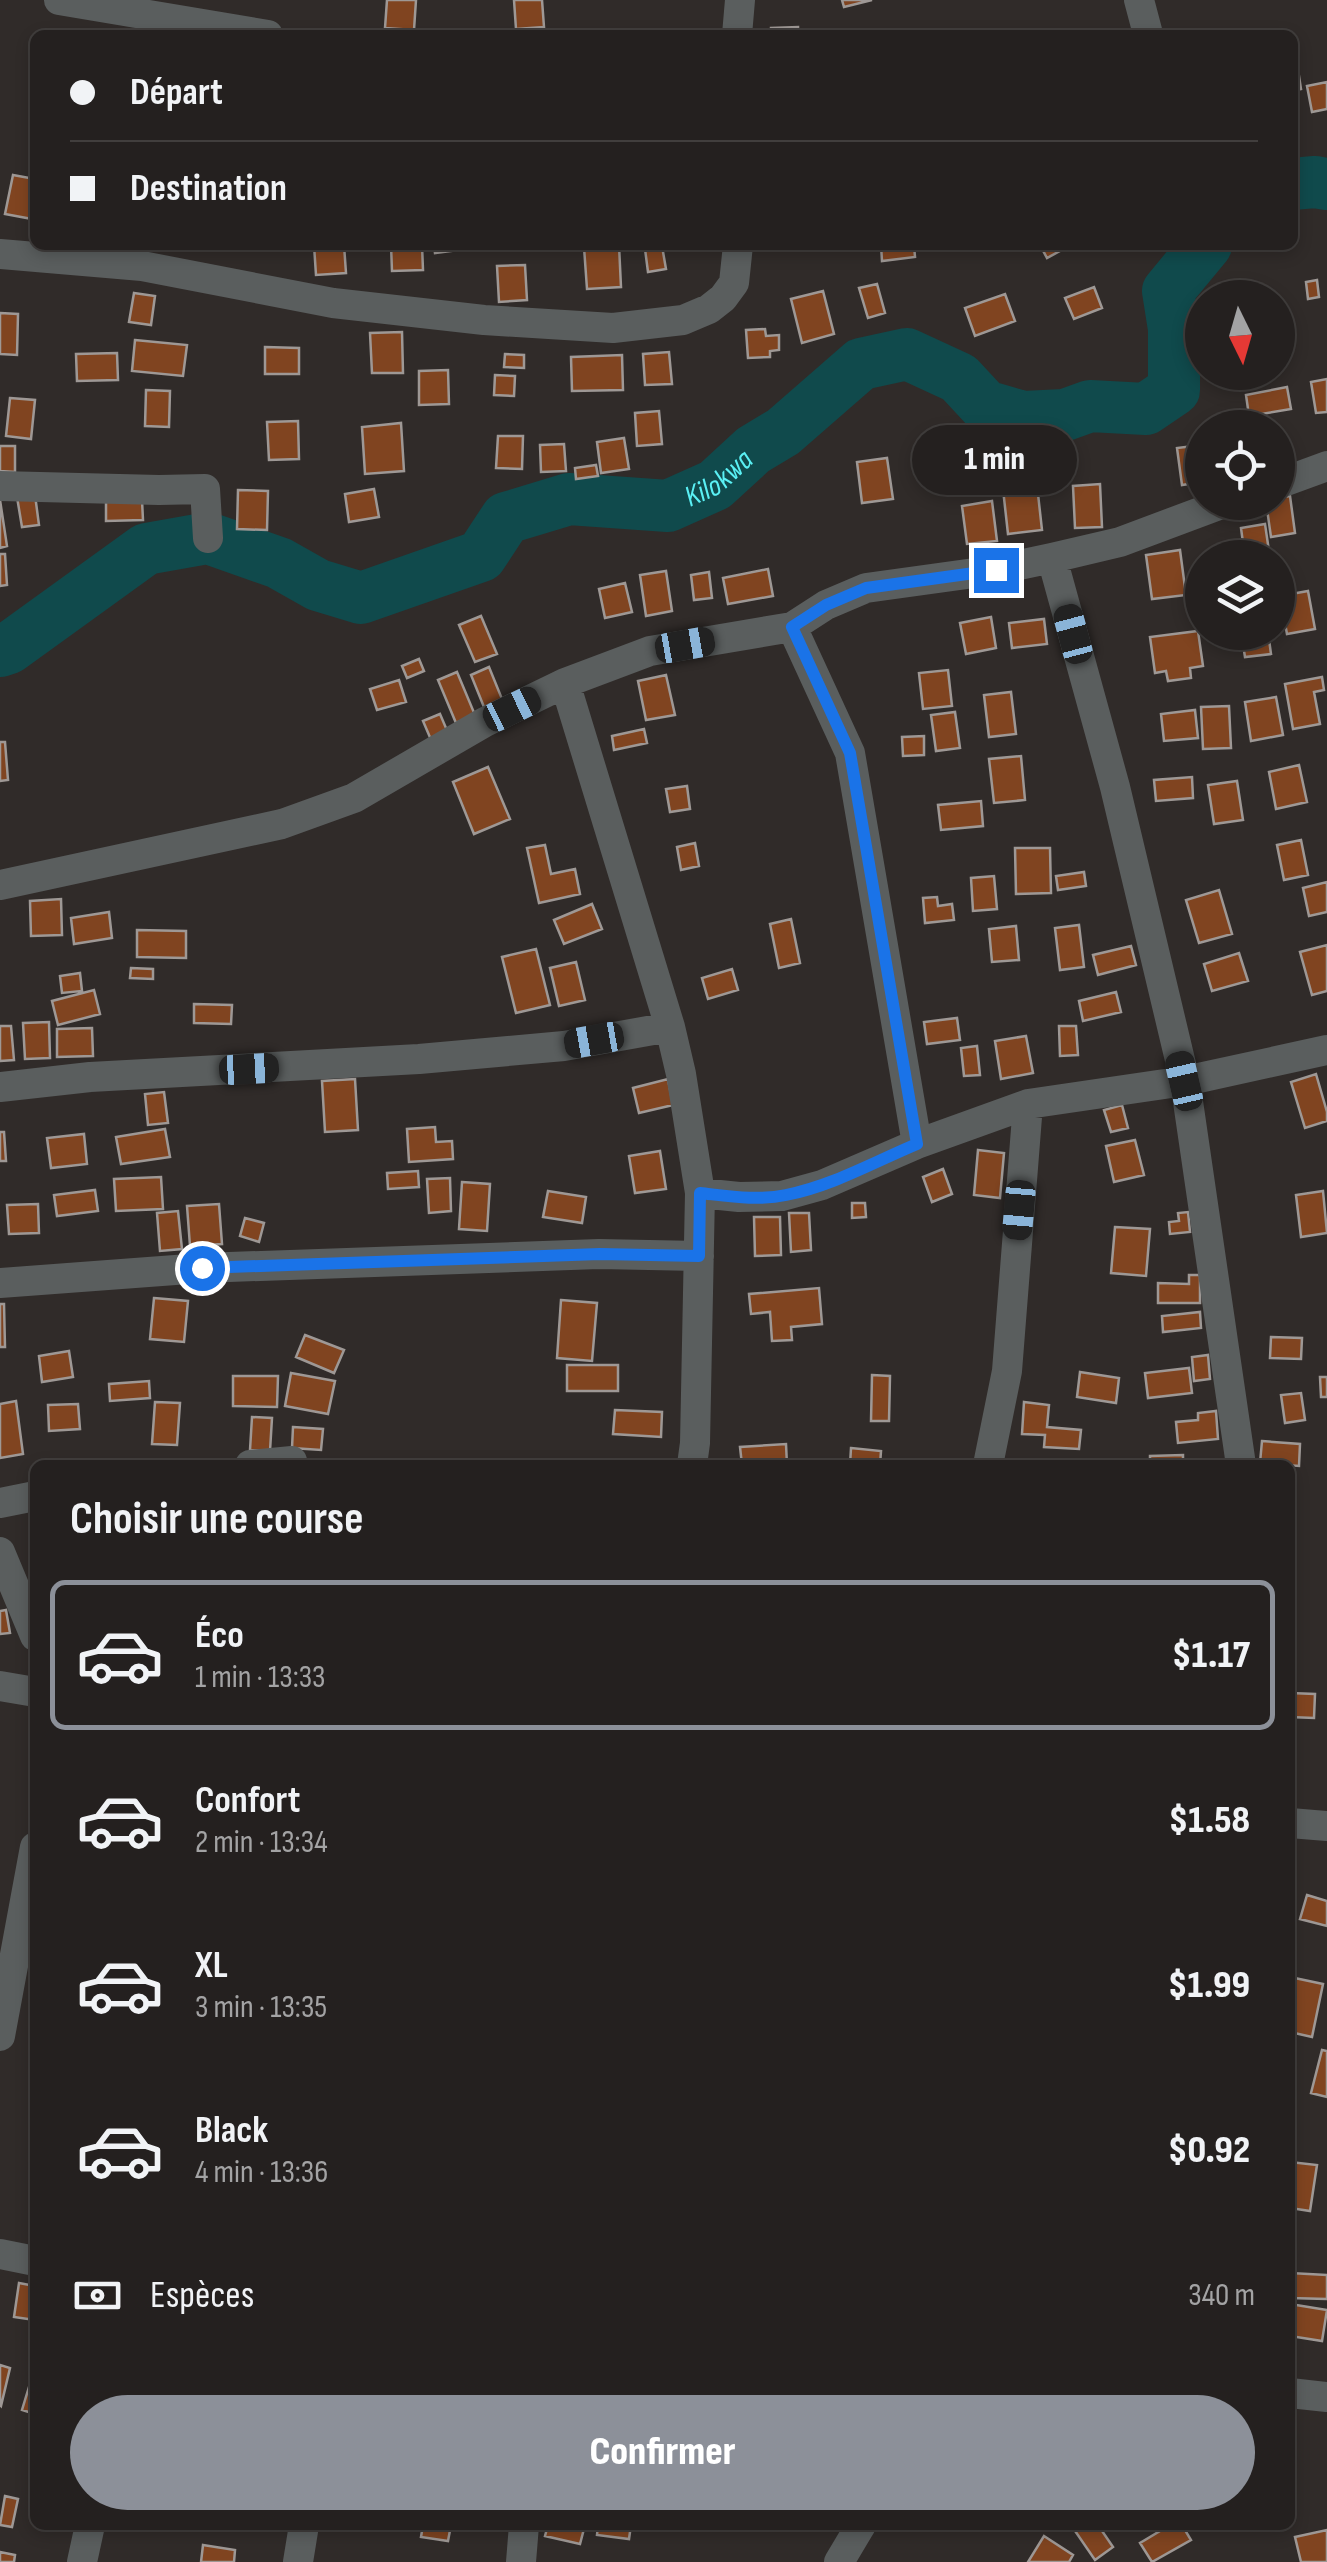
<!DOCTYPE html>
<html lang="fr">
<head>
<meta charset="utf-8">
<style>
	:root { --surface:#24201f; --page:#2c2828; --text:#f1f3f6; --muted:#a3a3a4; --line:#413e3d; --accent:#8c9099 }
	body { margin:0; font-family:"Sofia Sans Condensed",sans-serif; background:var(--page); color:var(--text); height:100vh; display:flex; flex-direction:column; font-size:38px; white-space:nowrap }
	* { box-sizing:border-box; margin:0 }
	p { font-size:32px; color:var(--muted) }
	.icon { flex:none; width:55px; height:55px; fill:none; stroke:currentColor; stroke-width:2; stroke-linecap:round; stroke-linejoin:round }
	.map { position:relative; flex:1; overflow:hidden }
	.details { position:absolute; left:30px; top:1460px; width:1265px; height:1070px; display:flex; flex-direction:column; background:var(--surface); border-radius:15px; box-shadow:0 5px 15px #0003,0 0 0 2px var(--line) }
	.details>* { flex:none }
	.hud { position:absolute; left:30px; top:30px; width:1268px; height:220px; border-radius:15px; box-shadow:0 5px 15px #0003,0 0 0 2px var(--line); display:grid; align-content:center; height:220px; padding:0 40px; background:var(--surface) }
	.needle { width:65px; rotate:175deg }
	.fabs { position:absolute; left:1185px; top:280px; display:grid; gap:20px }
	.fabs a { display:grid; place-items:center; width:110px; height:110px; border-radius:50%; background:var(--surface); box-shadow:0 5px 15px #0003,0 0 0 2px var(--line); font-size:50px }
	.end { position:absolute; width:45px; height:45px; margin:-22px; border:12px solid #1a73e8; background:#fff; box-shadow:0 0 0 5px #fff }
	.from { border-radius:50% }
	.bubble { position:absolute; height:70px; border-radius:35px; background:var(--surface); box-shadow:0 5px 15px #0003,0 0 0 2px var(--line); font-size:32px; font-weight:800; line-height:70px; text-align:center }
	.car { position:absolute; width:30px; height:60px; margin:-30px -15px; border-radius:12px; box-shadow:0 0 8px 2px #0007; background:linear-gradient(#222 24%,#8ab4d8 0 40%,#222 0 76%,#8ab4d8 0 86%,#222 0) }
	.hud b { display:flex; align-items:center; gap:35px; height:95px; font-size:38px }
	.hud b+b { border-top:2px solid var(--line) }
	.hud i { width:25px; height:25px; background:var(--text) }
	ul { padding:0; list-style:none }
	li { display:flex; align-items:center; gap:30px; height:150px; margin:0 20px 15px; padding:0 20px; border:5px solid transparent; border-radius:15px }
	li div { flex:1 }
	li b { display:block; font-size:38px }
	li em { font-style:normal; font-weight:800 }
	li.active { border-color:var(--accent) }
	li>.icon { width:90px; height:90px; stroke-width:1.5 }
	h2 { padding:0 40px; font-size:45px; line-height:120px }
	.pay { display:flex; align-items:center; gap:25px; height:110px; padding:0 40px; font-size:38px }
	.pay p { margin-inline-start:auto }
	.button { display:flex; gap:20px; margin-top:auto; padding:20px 40px }
	.button a { flex:1; height:115px; border-radius:60px; background:var(--accent); color:#fff; font-size:40px; font-weight:800; line-height:115px; text-align:center }
	.map>svg:first-child { display:block }
	.lines { fill:none; stroke-linecap:round; stroke-linejoin:round }
	.river { stroke:#104a4c; stroke-width:52 }
	.building { fill:#804420; stroke:#9e9895; stroke-width:2.5 }
	.street { stroke:#5a5e5e; stroke-width:30 }
	.route { stroke:#1a73e8; stroke-width:12 }
	.labels { text-anchor:middle; stroke-width:8; stroke-linejoin:round; paint-order:stroke }
	.water-label { font-size:30px; font-style:italic; fill:#5af0f4; stroke:#171413 }
</style>
</head>
<body>
<div class="map">
<svg width="1327" height="2562" viewBox="0 0 1327 2562">
	<rect width="100%" height="100%" fill="#302b29"/>
	<g class="lines">
		<!-- river -->
		<g class="river">
			<path d="M1292 184 1315 182 1327 184"/>
			<path id="s1" d="M0 651 9 648 146 549 208 538 279 563 318 585 361 598 481 556 506 518 569 499 668 506 715 485 753 450 783 432 861 364 907 354 959 378 985 406 1023 417 1065 415 1090 406 1146 409 1174 390V329L1168 291 1206 245"/>
		</g>
	</g>
	<!-- building -->
	<path class="building" d="M387 0H416L414 30 385 28Z
		M514 0H542L544 27 516 29Z
		M842 0H872L844 7Z
		M798 27V35H771V28Z
		M1297 63 1301 89 1292 91V64Z
		M1327 82V109L1312 112 1307 86Z
		M1292 107H1296V143H1292Z
		M13 175 35 179V203L32 219 5 214Z
		M314 245H344L346 273 316 275Z
		M391 245H422L423 270 392 271Z
		M434 245H473L474 248 435 253Z
		M589 245H619L621 287 587 289 584 247Z
		M881 245H914L915 257 882 261Z
		M1040 245H1071L1047 258Z
		M662 246 666 269 648 272 645 249Z
		M525 265 527 300 499 302 497 266Z
		M1317 280 1319 297 1308 299 1306 282Z
		M877 284 885 313 868 318 859 288Z
		M1094 287 1102 308 1074 319 1065 298Z
		M823 291 834 334 802 343 791 299Z
		M134 293 155 296 151 325 129 322Z
		M1005 294 1015 321 975 336 965 308Z
		M0 313 18 314 17 355 0 354Z
		M765 329 766 336 779 335V350L770 351V357L748 358 746 330Z
		M402 332 403 373H372L370 333Z
		M135 340 187 345 183 376 132 371Z
		M265 347 299 348V374H265Z
		M669 352 672 384 645 385 643 354Z
		M117 353 118 380 77 381 76 354Z
		M505 354 524 355V368L504 367Z
		M622 355 623 390 572 391 571 357Z
		M448 370 449 404 419 405V371Z
		M495 375 515 376 514 396 494 395Z
		M1327 379V412L1316 413 1311 382Z
		M1287 387 1291 409 1249 416 1246 395Z
		M146 390 170 391 169 427 145 426Z
		M10 398 35 400 31 439 6 436Z
		M659 411 662 444 637 446 635 413Z
		M298 421 299 459 269 460 267 422Z
		M401 423 404 471 365 474 362 427Z
		M498 436H523L522 469 496 468Z
		M624 438 629 469 601 473 597 442Z
		M564 444 566 471 541 472 540 445Z
		M1202 445V482L1182 485 1177 448Z
		M0 446H15V472L0 471Z
		M887 458 893 499 862 503 857 462Z
		M596 465 598 476 576 479 575 468Z
		M1100 484 1102 527 1075 528 1073 486Z
		M1037 485 1042 530 1008 534 1003 489Z
		M374 489 379 517 349 522 345 494Z
		M238 490 268 491 267 530 237 529Z
		M35 495 39 525 22 527 17 497Z
		M1290 496 1295 533 1271 537 1266 502H1278V498Z
		M0 500 7 546 0 548Z
		M142 500 143 520 106 521V501Z
		M992 501 997 541 967 544 962 506Z
		M1265 524 1270 558H1245L1241 528Z
		M1180 550 1186 595 1152 599 1146 555Z
		M0 554H5L7 585 0 586Z
		M768 569 773 596 728 604 723 578Z
		M666 571 672 611 646 616 640 575Z
		M709 572 712 598 694 600 691 575Z
		M625 583 632 612 605 618 599 589Z
		M1308 591 1315 629 1287 634 1280 596Z
		M481 616 497 654 475 662 459 625Z
		M991 617 996 648 966 654 960 623Z
		M1044 619 1047 644 1012 648 1009 623Z
		M1198 631 1203 666 1190 668 1191 678 1168 681 1166 671 1155 673 1150 637Z
		M1241 632H1268L1271 654 1245 657Z
		M419 659 424 671 407 678 402 666Z
		M489 667 502 699 484 707 471 675Z
		M948 670 952 706 923 709 919 673Z
		M457 672 475 715 456 723 438 680Z
		M666 675 675 715 646 720 638 681Z
		M1322 677 1324 690 1314 692 1320 724 1293 729 1285 684Z
		M399 680 406 702 377 710 370 689Z
		M1011 692 1016 734 989 737 984 695Z
		M1276 697 1283 735 1251 741 1245 702Z
		M1229 706 1231 748 1203 749 1201 707Z
		M1195 710 1198 738 1164 741 1161 714Z
		M955 712 960 748 936 751 931 715Z
		M440 714 449 735 432 742 423 721Z
		M644 729 647 743 614 750 612 736Z
		M924 736V755L903 756 902 737Z
		M0 742H5L8 780 0 781Z
		M1021 756 1025 800 994 803 989 759Z
		M1299 765 1307 802 1276 809 1269 772Z
		M488 767 510 819 474 834 453 782Z
		M1192 777 1193 798 1156 801 1154 780Z
		M1237 781 1243 820 1214 824 1208 785Z
		M687 786 690 809 670 812 666 789Z
		M981 801 983 826 941 830 938 805Z
		M1301 840 1308 875 1284 880 1277 845Z
		M695 843 699 866 681 870 677 847Z
		M545 845 551 874 575 869 580 894 539 903 527 848Z
		M1015 848H1050L1051 893 1016 894Z
		M1084 872 1086 886 1058 890 1056 876Z
		M994 876 997 909 973 911 971 878Z
		M1327 882V912L1309 916 1303 888Z
		M1219 890 1232 934 1199 943 1186 900Z
		M937 897 938 906 952 904 954 920 925 923 923 898Z
		M61 899 62 935 31 936 30 901Z
		M592 904 602 929 564 944 554 920Z
		M109 912 112 938 74 944 71 918Z
		M791 919 800 963 779 968 770 924Z
		M1079 925 1084 967 1060 970 1055 928Z
		M1016 926 1019 960 992 962 989 929Z
		M137 930 186 931V958L137 957Z
		M1327 945V991L1312 995 1300 952Z
		M1131 946 1136 965 1098 975 1093 955Z
		M536 949 550 1005 516 1013 502 957Z
		M1239 953 1248 981 1212 991 1204 964Z
		M576 962 585 1000 559 1006 550 968Z
		M131 968 153 969V979L130 978Z
		M732 969 738 990 708 999 702 978Z
		M80 973 82 991 62 993 60 976Z
		M94 990 100 1014 58 1025 52 1001Z
		M1116 992 1121 1012 1083 1021 1079 1001Z
		M194 1004 232 1005 231 1024 194 1023Z
		M957 1018 960 1040 927 1044 924 1022Z
		M49 1022 50 1058 25 1059 23 1023Z
		M0 1026H11L14 1060 0 1061Z
		M1059 1026H1076L1078 1055 1060 1056Z
		M92 1028 93 1056 57 1057V1029Z
		M1026 1036 1033 1073 1001 1079 995 1041Z
		M977 1046 980 1075 964 1076 961 1048Z
		M1316 1074 1327 1112V1121L1305 1128 1291 1082Z
		M355 1079 358 1130 325 1132 322 1081Z
		M668 1079 673 1105 639 1113 633 1088Z
		M164 1092 168 1123 148 1125 145 1094Z
		M1122 1105 1128 1128 1111 1132 1104 1110Z
		M435 1127 436 1142 452 1141 453 1159 409 1162 407 1129Z
		M165 1129 170 1157 121 1164 116 1137Z
		M0 1132H4L6 1161H0Z
		M84 1134 87 1164 51 1168 47 1138Z
		M1135 1140 1144 1175 1114 1182 1106 1146Z
		M978 1150 1004 1153 1000 1198 974 1195Z
		M660 1151 666 1189 635 1193 629 1156Z
		M943 1169 952 1194 932 1202 923 1177Z
		M418 1171 419 1187 388 1189 387 1173Z
		M161 1177 163 1209 116 1211 114 1179Z
		M450 1178 451 1211 429 1213 427 1179Z
		M462 1182 490 1184 487 1231 459 1229Z
		M95 1190 98 1211 57 1216 54 1195Z
		M548 1191 586 1197 582 1223 543 1217Z
		M1323 1191 1327 1233 1301 1237 1296 1195Z
		M852 1203H865L866 1217 852 1218Z
		M38 1204 39 1233 9 1234 7 1205Z
		M219 1204 222 1244 190 1246 187 1206Z
		M178 1211 182 1249 160 1251 157 1213Z
		M1188 1212 1190 1232 1170 1234 1169 1222 1179 1221 1178 1213Z
		M789 1213H809L811 1250 791 1252Z
		M754 1217H780L781 1255 755 1256Z
		M245 1218 264 1223 259 1242 240 1236Z
		M1115 1227 1150 1229 1146 1276 1111 1273Z
		M1189 1275H1200V1303H1158V1283L1189 1284Z
		M819 1288 822 1324 791 1327 792 1340 772 1341 770 1312 751 1314 749 1294Z
		M154 1298 188 1301 184 1342 150 1339Z
		M561 1300 597 1303 592 1361 557 1358Z
		M0 1304H4L5 1347H0Z
		M1200 1312 1201 1328 1163 1332 1162 1316Z
		M305 1335 344 1350 334 1373 296 1357Z
		M1271 1337 1302 1338 1301 1359 1270 1358Z
		M69 1351 73 1377 42 1382 39 1356Z
		M1208 1355 1210 1379 1194 1381 1192 1357Z
		M567 1365H618V1391H567Z
		M1189 1368 1192 1393 1148 1398 1145 1373Z
		M1080 1372 1119 1378 1116 1403 1077 1397Z
		M291 1373 335 1381 328 1414 285 1406Z
		M872 1375 890 1376 889 1421H871Z
		M233 1376H278L277 1407 233 1406Z
		M1320 1377H1327V1397H1321Z
		M149 1381 150 1398 110 1401 109 1384Z
		M1301 1393 1305 1420 1285 1423 1281 1395Z
		M16 1401 23 1454 0 1458V1404Z
		M155 1402 180 1403 177 1445 152 1444Z
		M1024 1402 1049 1405 1047 1427 1081 1430 1079 1449 1044 1447 1045 1435 1022 1434Z
		M78 1404 80 1429 49 1431 48 1405Z
		M615 1410 662 1412 661 1437 613 1434Z
		M1216 1411 1218 1439 1178 1443 1176 1422 1198 1420V1413Z
		M252 1417 272 1418 270 1451 250 1450Z
		M293 1427 323 1429 321 1450 292 1448Z
		M1262 1441 1300 1444 1299 1466 1260 1463Z
		M786 1444 787 1465H742L740 1447Z
		M851 1448 881 1451 880 1465H850Z
		M1183 1455V1465H1150V1456Z
		M6 1610 10 1633 0 1634V1611Z
		M1290 1693 1315 1694 1314 1718 1290 1717Z
		M1307 1895 1327 1901V1926L1300 1919Z
		M1290 1977 1323 1984 1312 2037 1290 2032Z
		M1322 2050 1327 2051V2097L1311 2093Z
		M1290 2162 1317 2165 1310 2211 1290 2208Z
		M1290 2273 1327 2275V2299L1290 2298Z
		M19 2283 35 2286V2320L14 2317Z
		M1290 2304 1327 2310 1322 2341 1290 2336Z
		M0 2365 10 2368 1 2406 0 2405Z
		M32 2377 35 2378V2414L22 2410Z
		M5 2496 18 2499 12 2527 0 2525Z
		M423 2525H451L448 2541 421 2537Z
		M548 2525H585L580 2544 545 2536Z
		M598 2525H631L629 2539 597 2535Z
		M1071 2525H1098L1113 2547 1095 2560Z
		M1170 2525H1182L1191 2540 1152 2562 1140 2543Z
		M1327 2530V2562H1301L1295 2537Z
		M1044 2536 1073 2555 1069 2562H1028Z
		M203 2545 235 2550 234 2562H201Z
		M0 2552 15 2555 14 2562H0Z"/>
	<g class="lines">
		<!-- street -->
		<path class="street" d="M59 0 268 35
			M1139 0 1148 34
			M737 35 740 0
			M0 254 142 266 333 303 484 320 613 328 683 320 709 309 723 298 734 283 738 245
			M1278 484 1327 466
			M0 486 159 490 205 489 208 538
			M1052 558 1115 787 1185 1081 1241 1465
			M792 627 850 753 917 1144
			M565 683 670 1027 681 1074 700 1193 695 1443 692 1465
			M0 885 282 824 354 798 485 722 565 683 650 651 792 627 826 605 866 588 996 570 1052 558 1120 542 1227 502
			M0 1087 90 1077 419 1059 564 1046 670 1027
			M700 1193 739 1197 782 1196 822 1185 917 1144 1028 1104 1185 1081 1327 1050
			M0 1283 202 1268 599 1254 699 1256
			M250 1465 292 1461
			M988 1465 1007 1371 1028 1104
			M0 1503 35 1496
			M0 1552 35 1636
			M0 1686 35 1692
			M1290 1823 1327 1826
			M0 2036 35 1847
			M0 2254 35 2261
			M1290 2393 1327 2397
			M82 2562 90 2525
			M298 2562 304 2525
			M521 2562 524 2525
			M839 2562 861 2525"/>
	</g>
	<g class="lines">
		<!-- route -->
		<path class="route" d="M202 1268 600 1254 699 1256 700 1193C728 1196 758 1201 786 1195 832 1186 874 1162 917 1144L850 753 792 627 826 605 866 588 996 570"/>
	</g>
	<g class="labels">
		<!-- water labels -->
		<g class="water-label">
			<text dy="10" stroke="none"><textPath href="#s1" startOffset="802">Kilokwa</textPath></text>
		</g>
	</g>
</svg>
<div class="fabs">
<a><svg class="needle" viewBox="-14 -14 28 28"><path d="M0-13l5 13h-10z" fill="#e53935"/><path d="M0 13l5-13h-10z" fill="#a3a3a4"/></svg></a>
<a><svg class="icon" aria-label="locate" viewBox="0 0 24 24"><circle cx="12" cy="12" r="6"/><path d="M12 2v4M12 18v4M2 12h4M18 12h4"/></svg></a>
<a><svg class="icon" aria-label="layers" viewBox="0 0 24 24"><path d="M12 4l9 5-9 5-9-5zM3 14l9 5 9-5"/></svg></a>
</div>
<i class="end from" style="left:202px;top:1268px"></i>
<i class="end" style="left:996px;top:570px"></i>
<div class="bubble" style="left:912px;top:425px;width:165px">1 min</div>
<i class="car" style="left:1073px;top:634px;rotate:345deg"></i>
<i class="car" style="left:685px;top:645px;rotate:80deg"></i>
<i class="car" style="left:512px;top:709px;rotate:64deg"></i>
<i class="car" style="left:594px;top:1040px;rotate:260deg"></i>
<i class="car" style="left:249px;top:1069px;rotate:87deg"></i>
<i class="car" style="left:1184px;top:1081px;rotate:347deg"></i>
<i class="car" style="left:1019px;top:1210px;rotate:185deg"></i>
<div class="hud">
<b><i class="from"></i>Départ</b>
<b><i></i>Destination</b>
</div>
<section class="details">
<h2>Choisir une course</h2>
<ul>
<li class="active"><svg class="icon" aria-label="car" viewBox="0 0 24 24"><path d="M5 17H2v-5l4-1 3-4h7l3 4 3 1v5h-3M9 17h6M6 11h13"/><circle cx="7" cy="17" r="2"/><circle cx="17" cy="17" r="2"/></svg><div><b>Éco</b><p>1 min · 13:33</p></div><em>$1.17</em></li>
<li><svg class="icon" aria-label="car" viewBox="0 0 24 24"><path d="M5 17H2v-5l4-1 3-4h7l3 4 3 1v5h-3M9 17h6M6 11h13"/><circle cx="7" cy="17" r="2"/><circle cx="17" cy="17" r="2"/></svg><div><b>Confort</b><p>2 min · 13:34</p></div><em>$1.58</em></li>
<li><svg class="icon" aria-label="car" viewBox="0 0 24 24"><path d="M5 17H2v-5l4-1 3-4h7l3 4 3 1v5h-3M9 17h6M6 11h13"/><circle cx="7" cy="17" r="2"/><circle cx="17" cy="17" r="2"/></svg><div><b>XL</b><p>3 min · 13:35</p></div><em>$1.99</em></li>
<li><svg class="icon" aria-label="car" viewBox="0 0 24 24"><path d="M5 17H2v-5l4-1 3-4h7l3 4 3 1v5h-3M9 17h6M6 11h13"/><circle cx="7" cy="17" r="2"/><circle cx="17" cy="17" r="2"/></svg><div><b>Black</b><p>4 min · 13:36</p></div><em>$0.92</em></li>
</ul>
<div class="pay"><svg class="icon" aria-label="cash" viewBox="0 0 24 24"><path d="M3 7h18v10H3z"/><circle cx="12" cy="12" r="2"/></svg>Espèces<p>340 m</p></div>
<div class="button"><a>Confirmer</a></div>
</section>
</div>
</body>
</html>
